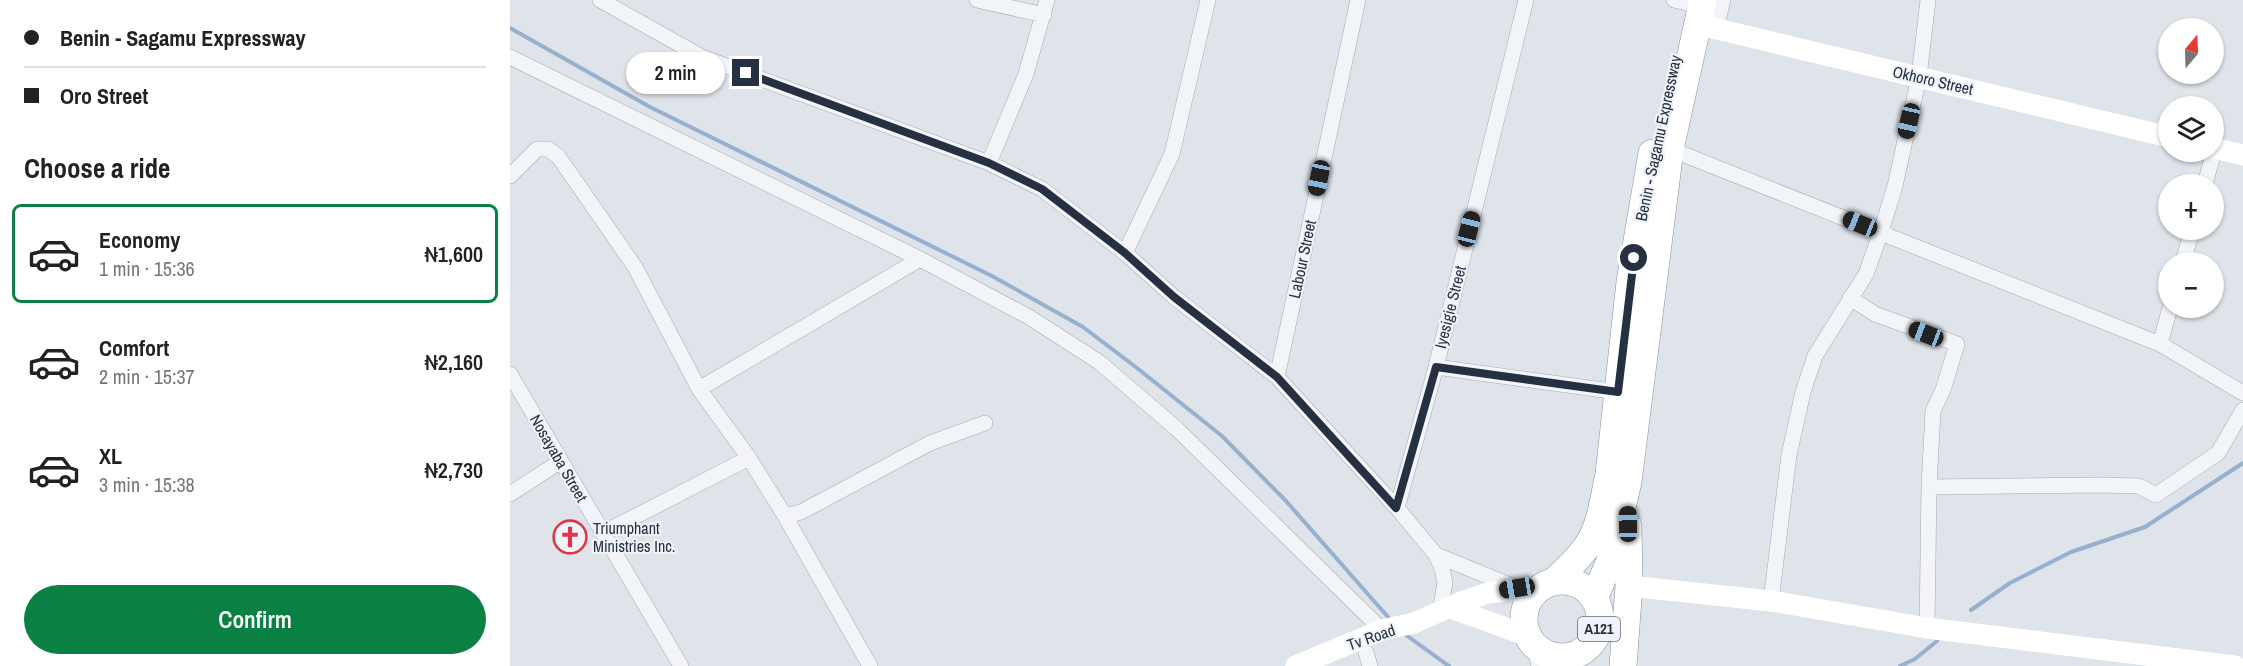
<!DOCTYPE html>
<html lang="en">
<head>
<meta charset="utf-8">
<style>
	:root { --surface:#fff; --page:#f6f6f6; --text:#222; --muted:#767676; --line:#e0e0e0; --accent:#0b8043 }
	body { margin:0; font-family:"Archivo Narrow",sans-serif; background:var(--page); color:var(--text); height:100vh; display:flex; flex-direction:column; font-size:22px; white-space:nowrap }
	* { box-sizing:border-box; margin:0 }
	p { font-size:20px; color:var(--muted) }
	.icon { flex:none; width:33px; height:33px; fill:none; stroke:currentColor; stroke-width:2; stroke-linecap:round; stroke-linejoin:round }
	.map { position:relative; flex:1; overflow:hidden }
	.sheet { display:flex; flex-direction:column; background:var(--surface); width:510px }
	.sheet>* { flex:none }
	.hud { display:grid; align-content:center; height:132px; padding:0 24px; background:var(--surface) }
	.needle { width:39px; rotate:19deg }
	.tools { position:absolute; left:1648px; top:18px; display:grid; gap:12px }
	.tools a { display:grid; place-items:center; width:66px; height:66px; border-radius:50%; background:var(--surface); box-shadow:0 2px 4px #0004; font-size:30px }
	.end { position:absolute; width:27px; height:27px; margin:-14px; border:8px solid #263043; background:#fff; box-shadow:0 0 0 3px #fff }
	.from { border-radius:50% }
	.bubble { position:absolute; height:42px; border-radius:21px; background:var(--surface); box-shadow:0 2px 4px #0004; font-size:20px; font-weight:600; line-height:42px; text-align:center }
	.car { position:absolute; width:18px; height:36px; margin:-18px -9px; border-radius:8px; box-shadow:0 0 4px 2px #0007; background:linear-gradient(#222 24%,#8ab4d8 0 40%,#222 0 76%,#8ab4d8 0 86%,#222 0) }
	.hud b { display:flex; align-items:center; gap:21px; height:57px; font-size:22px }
	.hud b+b { border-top:2px solid var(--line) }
	.hud i { width:15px; height:15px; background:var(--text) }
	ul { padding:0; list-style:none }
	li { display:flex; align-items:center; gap:18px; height:99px; margin:0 12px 9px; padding:0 12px; border:3px solid transparent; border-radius:9px }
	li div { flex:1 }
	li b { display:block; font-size:22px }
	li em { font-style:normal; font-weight:600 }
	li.active { border-color:var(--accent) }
	li>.icon { width:54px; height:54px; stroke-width:1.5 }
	h2 { padding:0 24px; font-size:27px; line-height:72px }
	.cta { display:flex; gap:12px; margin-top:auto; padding:12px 24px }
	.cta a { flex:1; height:69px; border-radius:36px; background:var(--accent); color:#fff; font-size:24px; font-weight:600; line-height:69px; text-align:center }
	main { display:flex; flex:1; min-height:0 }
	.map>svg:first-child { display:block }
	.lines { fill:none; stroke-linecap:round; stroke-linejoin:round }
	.stream { stroke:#97b0ce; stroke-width:4 }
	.street-casing { stroke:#a4aab5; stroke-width:16 }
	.highway-casing { stroke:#8590a2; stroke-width:28 }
	.street { stroke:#f3f4f8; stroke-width:15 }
	.secondary { stroke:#fff; stroke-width:21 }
	.highway { stroke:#fff; stroke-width:27 }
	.route { stroke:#263043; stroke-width:8 }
	.labels { text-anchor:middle; stroke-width:4.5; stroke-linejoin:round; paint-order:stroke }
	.shield { fill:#eff2f7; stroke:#626a79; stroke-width:1.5 }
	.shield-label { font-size:15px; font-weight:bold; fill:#263043 }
	.street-label { font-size:16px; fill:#263043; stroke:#eff2f7 }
	.poi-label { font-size:16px; fill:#263043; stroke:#eff2f7; text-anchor:start }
</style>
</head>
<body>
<main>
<section class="sheet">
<div class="hud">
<b><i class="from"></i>Benin - Sagamu Expressway</b>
<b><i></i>Oro Street</b>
</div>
<h2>Choose a ride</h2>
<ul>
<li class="active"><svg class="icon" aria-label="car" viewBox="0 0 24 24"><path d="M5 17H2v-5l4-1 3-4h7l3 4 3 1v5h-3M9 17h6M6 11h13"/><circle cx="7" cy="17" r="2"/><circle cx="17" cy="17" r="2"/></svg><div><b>Economy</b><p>1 min · 15:36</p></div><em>₦1,600</em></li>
<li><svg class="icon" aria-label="car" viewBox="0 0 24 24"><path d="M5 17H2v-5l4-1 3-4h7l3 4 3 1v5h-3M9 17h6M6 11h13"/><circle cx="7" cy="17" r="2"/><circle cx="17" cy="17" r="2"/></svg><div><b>Comfort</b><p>2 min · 15:37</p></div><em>₦2,160</em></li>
<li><svg class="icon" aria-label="car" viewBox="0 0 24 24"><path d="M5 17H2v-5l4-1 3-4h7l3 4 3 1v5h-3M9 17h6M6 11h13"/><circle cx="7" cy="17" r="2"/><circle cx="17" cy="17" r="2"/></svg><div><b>XL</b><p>3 min · 15:38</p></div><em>₦2,730</em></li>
</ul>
<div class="cta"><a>Confirm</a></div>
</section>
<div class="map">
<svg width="1733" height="666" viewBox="0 0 1733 666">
	<rect width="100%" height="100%" fill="#dfe3ea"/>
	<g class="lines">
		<!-- stream -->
		<path class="stream" d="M0 28 140 107 482 276 573 327 627 368 712 436 776 501 878 617
			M1461 610 1500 583 1561 552 1635 527 1733 463
			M896 635 939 666
			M1390 666 1405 659 1427 641"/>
		<defs>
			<path id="street" d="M90 0 192 57 479 163 532 189 615 253 664 297 767 377 887 508 926 555 932 568 935 583 930 611
				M467 0 534 15
				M1164 0 1177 3
				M1206 29 1213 0
				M0 57 410 259 519 317 589 362 667 429 872 630
				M1160 149 1650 344 1733 393
				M479 163 516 74 537 0
				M0 176 27 149H38L48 156 125 267 189 389 239 458 275 516 360 666
				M1695 184 1705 148
				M615 253 662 154 698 0
				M1673 262 1682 230
				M1340 298 1365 314 1447 344 1433 390 1423 411 1419 487 1417 628
				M1650 344 1660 308
				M926 367 1108 392
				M0 374 171 666
				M767 377 848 0
				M189 389 410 259
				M1419 487 1593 485 1629 486 1646 495 1708 453 1733 410
				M0 494 51 461
				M887 508 926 367 1016 0
				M275 516 291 512 420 443 475 423
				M93 533 239 458
				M926 555 1007 588
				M1261 601 1279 455 1293 392 1305 356 1356 274 1371 232 1385 186 1409 77 1418 0
				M1024 644 1029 666
				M856 652 860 666
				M1065 666 1068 653"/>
			<path id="highway" d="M1014 619a38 38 0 1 1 76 0a38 38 0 1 1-76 0Z
				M1043 582C1056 570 1070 558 1079 543 1091 524 1094 496 1099 474L1120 282 1142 153
				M1084 599 1099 563 1118 482 1160 149 1193 0
				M1113 666 1119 586 1118 526"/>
		</defs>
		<!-- street casing -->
		<use href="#street" class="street-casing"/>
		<!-- highway casing -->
		<use href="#highway" class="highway-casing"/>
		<!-- street -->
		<use href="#street" class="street"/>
		<!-- secondary -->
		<path class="secondary" d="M1186 24 1659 137
			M1704 148 1733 155
			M1119 586 1261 601 1417 628 1725 666
			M938 607 1018 636
			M786 666 872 630 904 623 951 602 978 593 1032 587"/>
		<!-- highway -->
		<use href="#highway" class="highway"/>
	</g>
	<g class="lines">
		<!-- route -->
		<path class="route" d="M236 73 479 163 532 189 615 253 664 297 767 377 886 508 926 367 1108 392 1124 258"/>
	</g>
	<!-- icons -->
	<defs>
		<symbol id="church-ring" viewBox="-11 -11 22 22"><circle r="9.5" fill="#eff2f7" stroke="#db384d" stroke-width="1.5"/><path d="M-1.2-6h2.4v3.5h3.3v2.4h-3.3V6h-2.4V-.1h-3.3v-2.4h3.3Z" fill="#db384d"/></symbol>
	</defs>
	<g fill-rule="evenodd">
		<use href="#church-ring" x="41" y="518" width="38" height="38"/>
	</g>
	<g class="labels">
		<!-- shield labels -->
		<rect class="shield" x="1068" y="617" width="42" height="24" rx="4.5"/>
		<g class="shield-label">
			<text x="1089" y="634">A121</text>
		</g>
		<!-- street labels -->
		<g class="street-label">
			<text transform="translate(1423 80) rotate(13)" y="6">Okhoro Street</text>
			<text transform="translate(1148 138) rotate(-78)" y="6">Benin - Sagamu Expressway</text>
			<text transform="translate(792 259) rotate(-78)" y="6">Labour Street</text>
			<text transform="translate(940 307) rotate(-76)" y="6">Iyesigie Street</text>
			<text transform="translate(49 458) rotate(60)" y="6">Nosayaba Street</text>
			<text transform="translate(861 637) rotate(-19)" y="6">Tv Road</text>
		</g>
		<!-- poi labels -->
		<g class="poi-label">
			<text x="83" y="534">Triumphant<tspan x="83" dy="18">Ministries Inc.</tspan></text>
		</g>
	</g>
</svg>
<div class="tools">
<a><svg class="needle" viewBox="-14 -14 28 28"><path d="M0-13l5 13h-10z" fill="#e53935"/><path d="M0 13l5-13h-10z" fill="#767676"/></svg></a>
<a><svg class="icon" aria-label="layers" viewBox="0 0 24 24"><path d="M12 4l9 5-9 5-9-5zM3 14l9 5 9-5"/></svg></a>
<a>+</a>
<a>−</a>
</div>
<i class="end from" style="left:1124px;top:258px"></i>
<i class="end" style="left:236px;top:73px"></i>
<div class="bubble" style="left:116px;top:52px;width:99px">2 min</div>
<i class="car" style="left:1399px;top:121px;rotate:193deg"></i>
<i class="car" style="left:809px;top:178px;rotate:192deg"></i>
<i class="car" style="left:1350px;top:224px;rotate:292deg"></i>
<i class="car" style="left:959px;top:229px;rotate:14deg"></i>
<i class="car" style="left:1416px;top:334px;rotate:291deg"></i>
<i class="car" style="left:1118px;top:524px;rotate:359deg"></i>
<i class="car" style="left:1007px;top:588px;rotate:261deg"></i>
</div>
</main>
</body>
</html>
